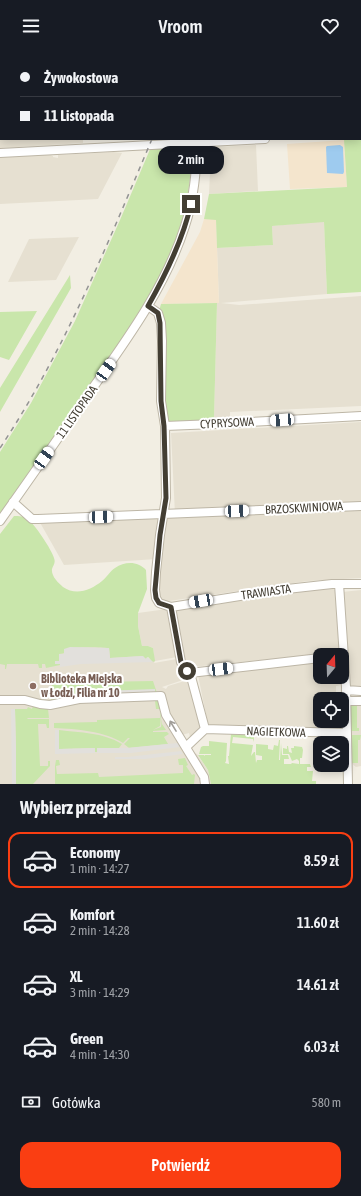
<!DOCTYPE html>
<html lang="pl">
<head>
<meta charset="utf-8">
<style>
	:root { --surface:#171b24; --page:#242831; --text:#f1f3f6; --muted:#9ea1a6; --line:#363941; --accent:#fa3e12 }
	body { margin:0; font-family:"Asap Condensed",sans-serif; background:var(--page); color:var(--text); height:100vh; display:flex; flex-direction:column; font-size:15px; white-space:nowrap }
	* { box-sizing:border-box; margin:0 }
	p { font-size:13px; color:var(--muted) }
	.icon { flex:none; width:22px; height:22px; fill:none; stroke:currentColor; stroke-width:2; stroke-linecap:round; stroke-linejoin:round }
	.map { position:relative; height:732px; overflow:hidden }
	.sheet { display:flex; flex-direction:column; background:var(--surface); flex:1 }
	.sheet>* { flex:none }
	.hud { position:absolute; left:0px; top:0px; width:361px; height:88px; box-shadow:0 2px 10px #0003; display:grid; align-content:center; height:88px; padding:0 20px; background:var(--surface) }
	.needle { width:26px; rotate:19deg }
	.tools { position:absolute; left:313px; top:596px; display:grid; gap:8px }
	.tools a { display:grid; place-items:center; width:36px; height:36px; border-radius:8px; background:var(--surface); box-shadow:0 2px 10px #0003; font-size:20px }
	.end { position:absolute; width:18px; height:18px; margin:-9px; border:5px solid #433e33; background:#fff; box-shadow:0 0 0 2px #fff }
	.from { border-radius:50% }
	.bubble { position:absolute; height:28px; border-radius:12px; background:var(--surface); box-shadow:0 2px 10px #0003; font-size:13px; font-weight:600; line-height:28px; text-align:center }
	.car { position:absolute; width:12px; height:24px; margin:-12px -6px; border-radius:5px; box-shadow:0 0 3px 1px #0007; background:linear-gradient(#fff 24%,#345 0 40%,#fff 0 76%,#345 0 86%,#fff 0) }
	.hud b { display:flex; align-items:center; gap:14px; height:38px; font-size:15px }
	.hud b+b { border-top:1px solid var(--line) }
	.hud i { width:10px; height:10px; background:var(--text) }
	ul { padding:0; list-style:none }
	li { display:flex; align-items:center; gap:12px; height:56px; margin:0 8px 6px; padding:0 12px; border:2px solid transparent; border-radius:12px }
	li div { flex:1 }
	li b { display:block; font-size:15px }
	li em { font-style:normal; font-weight:600 }
	li.on { border-color:var(--accent) }
	li>.icon { width:36px; height:36px; stroke-width:1.5 }
	h2 { padding:0 20px; font-size:18px; line-height:48px }
	.pay { display:flex; align-items:center; gap:10px; height:44px; padding:0 20px; font-size:15px }
	.pay p { margin-inline-start:auto }
	.button { display:flex; gap:8px; margin-top:auto; padding:8px 20px }
	.button a { flex:1; height:46px; border-radius:12px; background:var(--accent); color:#fff; font-size:16px; font-weight:600; line-height:46px; text-align:center }
	header { display:flex; justify-content:space-between; align-items:center; height:52px; padding:0 20px; background:var(--surface); font-size:18px; font-weight:600 }
	.map>svg:first-child { display:block }
	.residential { fill:#e6e0d1 }
	.commercial { fill:#f4e5cd }
	.green { fill:#c9e6ab }
	.parking { fill:#e2e0dc }
	.water { fill:#9ecbef }
	.lines { fill:none; stroke-linecap:round; stroke-linejoin:round }
	.minor-casing { stroke:#bdb6a6; stroke-width:10 }
	.minor { stroke:#fff; stroke-width:8 }
	.rail { stroke:#939393; stroke-width:1.5; stroke-dasharray:5 5; stroke-linecap:butt }
	.oneway { stroke:#a19e99 }
	.route { stroke:#433e33; stroke-width:5 }
	.education-dot { fill:#8d6e63; stroke:#fff; stroke-width:1.5 }
	.labels { text-anchor:middle; stroke-width:4; stroke-linejoin:round; paint-order:stroke }
	.street-label { font-size:12px; fill:#433e33; stroke:#fff }
	.education-label { font-size:12px; font-weight:bold; fill:#785e54; stroke:#fff; text-anchor:start }
</style>
</head>
<body>
<header><svg class="icon" aria-label="menu" viewBox="0 0 24 24"><path d="M4 6h16M4 12h16M4 18h16"/></svg>Vroom<svg class="icon" aria-label="heart" viewBox="0 0 24 24"><path d="M12 20l-8-8c-3-5 5-10 8-4 3-6 11-1 8 4z"/></svg></header>
<div class="map">
<svg width="361" height="732" viewBox="0 0 361 732">
	<rect width="100%" height="100%" fill="#f2eee3"/>
	<!-- residential -->
	<path class="residential" d="M0 49H1V87H83V91L0 96Z
		M256 93 258 139 209 142 211 100 215 95Z
		M114 100 122 101 98 147 0 152V104L49 102 53 104V105L58 106V103Z
		M324 169 327 242 221 251 239 253 361 244V354L230 360V366H214L217 251H219L217 196 273 193 272 174Z
		M79 185 56 228 8 230 29 187Z
		M361 370V526L308 529 162 550 159 539 157 507 64 513 38 467 175 462 171 381Z
		M331 535 336 539 340 599 339 600 192 615 186 611 174 560 175 558Z
		M0 538 154 609 153 596 148 594H142L138 574V561L167 557 177 605 155 609 154 611 177 607 183 627V628L162 635 166 637 168 634 188 628 201 675 195 683 190 685 189 681 182 683 194 701 197 702 208 718 211 732H0Z
		M361 538V637H355L351 634 342 540Z
		M320 609V625H340L341 633 336 634V647H320V667H317L316 676 208 673 198 623Z
		M361 652V714L356 715 351 711V653Z"/>
	<!-- commercial -->
	<path class="commercial" d="M344 88 347 135 290 137 287 92Z
		M204 167H216L219 251 161 252 200 180Z"/>
	<!-- green -->
	<path class="green" d="M213 0H361V77H360V1H213Z
		M344 88H361V240L327 242 324 170 272 174 273 193 217 196 216 168 204 167 209 142 347 135Z
		M151 95H188C196 101 191 117 190 126 181 209 134 271 88 337 59 379 29 421 0 464V400L31 351 75 269 120 168Z
		M70 223 71 236 0 360V336Z
		M217 251 214 366 210 368 171 371 166 366 163 266 159 259 161 252Z
		M37 259 9 308 0 305V260Z
		M14 464C19 464 24 464 28 467 35 473 52 498 54 506 56 511 53 513 52 517 51 524 58 531 63 535 76 544 91 538 102 529 107 525 110 519 115 516 125 509 138 509 146 518L147 537 138 561V574L142 594H148L153 596 155 609 153 610 148 605 146 607 142 604 110 606 109 596C100 596 78 594 71 597 66 599 65 602 59 602L60 613 46 616 45 612H42V616H39L38 612H7L6 617H5V613L0 612V482Z
		M96 629V630L153 629 157 641 150 638 76 640V645L71 647 69 642 59 645 60 649 52 650 51 648 52 630Z
		M155 649H158C161 657 161 665 160 674L153 678 161 675 162 666V672L166 678 153 679V680H167L169 682 164 685 168 692 129 696 124 692 130 686H128L123 691C104 679 77 677 54 676V671L97 670V668L160 666V657H156Z
		M352 652H361V654H357V676H359V679H350V656Z
		M33 654 39 656 48 657 49 666H28L27 667H49V676H47L46 672H38L40 714H48V709H50V714L33 732H16V697L15 657H27L28 655 32 657Z
		M59 678C81 681 102 680 122 692L119 696H97V700H95V696L59 697Z
		M231 682 254 683V690L253 687 233 685 232 691 253 693 251 704 254 700H255L256 711 257 708H262V704L256 703V692L268 693V697L273 698 274 693 278 694 279 688H280L279 708H280L281 691 282 703H288L289 707H284V712H291L292 711 299 712V709L297 707 292 709 289 702H283V696L287 697V694H288L289 700 292 701 291 696H294V694L302 695 303 698 302 706H300V712H310L311 715H307V719H313L312 729H316V732H211L208 718 198 703H204L205 704V703H211V702H199L201 695 203 694H209V689L227 691 226 709 225 711 229 712 228 704H229Z
		M351 683H361L360 688H358V711H351Z
		M185 706 188 713 186 714 192 723 194 722 195 723 194 732H55V714L56 708H59L60 713 56 714 57 722 98 721 99 725 183 721V713H179L178 707Z"/>
	<!-- parking -->
	<path class="parking" d="M70 595 109 596 110 606 143 604 146 607 147 605 153 610 81 612 60 615V612H55V609H59V602H64V597Z
		M155 637V642L76 645V640Z
		M11 657H15L16 697V732H12Z
		M55 678H59V697L95 696V701L55 702Z
		M178 691 180 695 131 701H97V696H126Z
		M181 699 183 702 145 707H115V705H127Z"/>
	<!-- water -->
	<path class="water" d="M340 93 343 95 344 120 343 122 327 121 326 95 327 94Z"/>
	<g class="lines">
		<defs>
			<path id="minor" d="M160 1V0
				M360 82H361
				M0 101 265 87
				M148 254 158 261 161 271 162 289 161 349 165 374 166 446 160 483 156 520 155 538 156 546 159 551 171 555 278 538 332 532H361
				M165 374 215 372 361 364
				M13 450 32 467H38L361 454
				M0 469C31 425 62 381 92 337 128 286 166 234 185 174 194 147 196 119 198 90
				M339 532 346 635 348 732
				M171 555 181 610 185 618 190 621 205 677 186 695
				M190 621 320 606
				M346 638 361 639
				M0 648H25L40 652 50 653 79 647 161 644 166 663 204 725 205 732
				M346 649H361
				M205 677 347 681"/>
		</defs>
		<!-- minor casing -->
		<use href="#minor" class="minor-casing"/>
		<!-- minor -->
		<use href="#minor" class="minor"/>
		<!-- rail -->
		<path class="rail" d="M184 1V0
			M0 396C64 300 107 193 152 87"/>
	</g>
	<!-- one-way arrows -->
	<defs><path id="oneway-shaft" d="M-6 0H5M1.5-3L5.5 0L1.5 3" fill="none" stroke-width="1.6" stroke-linecap="round" stroke-linejoin="round"/></defs>
	<use class="oneway" href="#oneway-shaft" transform="translate(173 674) rotate(-121)"/>
	<g class="lines">
		<!-- route -->
		<path class="route" d="M187 619 183 616 181 610 171 555 159 551 156 546 155 538 160 483 166 446 164 374 161 349 160 271 158 261 148 254C166 222 183 188 191 152"/>
	</g>
	<!-- markers -->
	<circle class="education-dot" cx="33" cy="634" r="4"/>
	<g class="labels">
		<!-- street labels -->
		<g class="street-label">
			<text transform="translate(77 360) rotate(-55)" y="4">11 LISTOPADA</text>
			<text transform="translate(227 371) rotate(-3)" y="4">CYPRYSOWA</text>
			<text transform="translate(304 456) rotate(-3)" y="4">BRZOSKWINIOWA</text>
			<text transform="translate(266 540) rotate(-8)" y="4">TRAWIASTA</text>
			<text transform="translate(276 680) rotate(2)" y="4">NAGIETKOWA</text>
		</g>
		<!-- education labels -->
		<g class="education-label">
			<text x="41" y="631">Biblioteka Miejska<tspan x="41" dy="14">w Łodzi, Filia nr 10</tspan></text>
		</g>
	</g>
</svg>
<div class="tools">
<a><svg class="needle" viewBox="-14 -14 28 28"><path d="M0-13l5 13h-10z" fill="#e53935"/><path d="M0 13l5-13h-10z" fill="#9ea1a6"/></svg></a>
<a><svg class="icon" aria-label="locate" viewBox="0 0 24 24"><circle cx="12" cy="12" r="6"/><path d="M12 2v4M12 18v4M2 12h4M18 12h4"/></svg></a>
<a><svg class="icon" aria-label="layers" viewBox="0 0 24 24"><path d="M12 4l9 5-9 5-9-5zM3 14l9 5 9-5"/></svg></a>
</div>
<i class="end from" style="left:187px;top:619px"></i>
<i class="end" style="left:191px;top:152px"></i>
<div class="bubble" style="left:158px;top:94px;width:66px">2 min</div>
<i class="car" style="left:106px;top:318px;rotate:35deg"></i>
<i class="car" style="left:282px;top:368px;rotate:266deg"></i>
<i class="car" style="left:44px;top:406px;rotate:35deg"></i>
<i class="car" style="left:237px;top:459px;rotate:87deg"></i>
<i class="car" style="left:101px;top:465px;rotate:88deg"></i>
<i class="car" style="left:201px;top:549px;rotate:260deg"></i>
<i class="car" style="left:221px;top:617px;rotate:83deg"></i>
<div class="hud">
<b><i class="from"></i>Żywokostowa</b>
<b><i></i>11 Listopada</b>
</div>
</div>
<section class="sheet">
<h2>Wybierz przejazd</h2>
<ul>
<li class="on"><svg class="icon" aria-label="car" viewBox="0 0 24 24"><path d="M5 17H2v-5l4-1 3-4h7l3 4 3 1v5h-3M9 17h6M6 11h13"/><circle cx="7" cy="17" r="2"/><circle cx="17" cy="17" r="2"/></svg><div><b>Economy</b><p>1 min · 14:27</p></div><em>8.59 zł</em></li>
<li><svg class="icon" aria-label="car" viewBox="0 0 24 24"><path d="M5 17H2v-5l4-1 3-4h7l3 4 3 1v5h-3M9 17h6M6 11h13"/><circle cx="7" cy="17" r="2"/><circle cx="17" cy="17" r="2"/></svg><div><b>Komfort</b><p>2 min · 14:28</p></div><em>11.60 zł</em></li>
<li><svg class="icon" aria-label="car" viewBox="0 0 24 24"><path d="M5 17H2v-5l4-1 3-4h7l3 4 3 1v5h-3M9 17h6M6 11h13"/><circle cx="7" cy="17" r="2"/><circle cx="17" cy="17" r="2"/></svg><div><b>XL</b><p>3 min · 14:29</p></div><em>14.61 zł</em></li>
<li><svg class="icon" aria-label="car" viewBox="0 0 24 24"><path d="M5 17H2v-5l4-1 3-4h7l3 4 3 1v5h-3M9 17h6M6 11h13"/><circle cx="7" cy="17" r="2"/><circle cx="17" cy="17" r="2"/></svg><div><b>Green</b><p>4 min · 14:30</p></div><em>6.03 zł</em></li>
</ul>
<div class="pay"><svg class="icon" aria-label="cash" viewBox="0 0 24 24"><path d="M3 7h18v10H3z"/><circle cx="12" cy="12" r="2"/></svg>Gotówka<p>580 m</p></div>
<div class="button"><a>Potwierdź</a></div>
</section>
</body>
</html>
